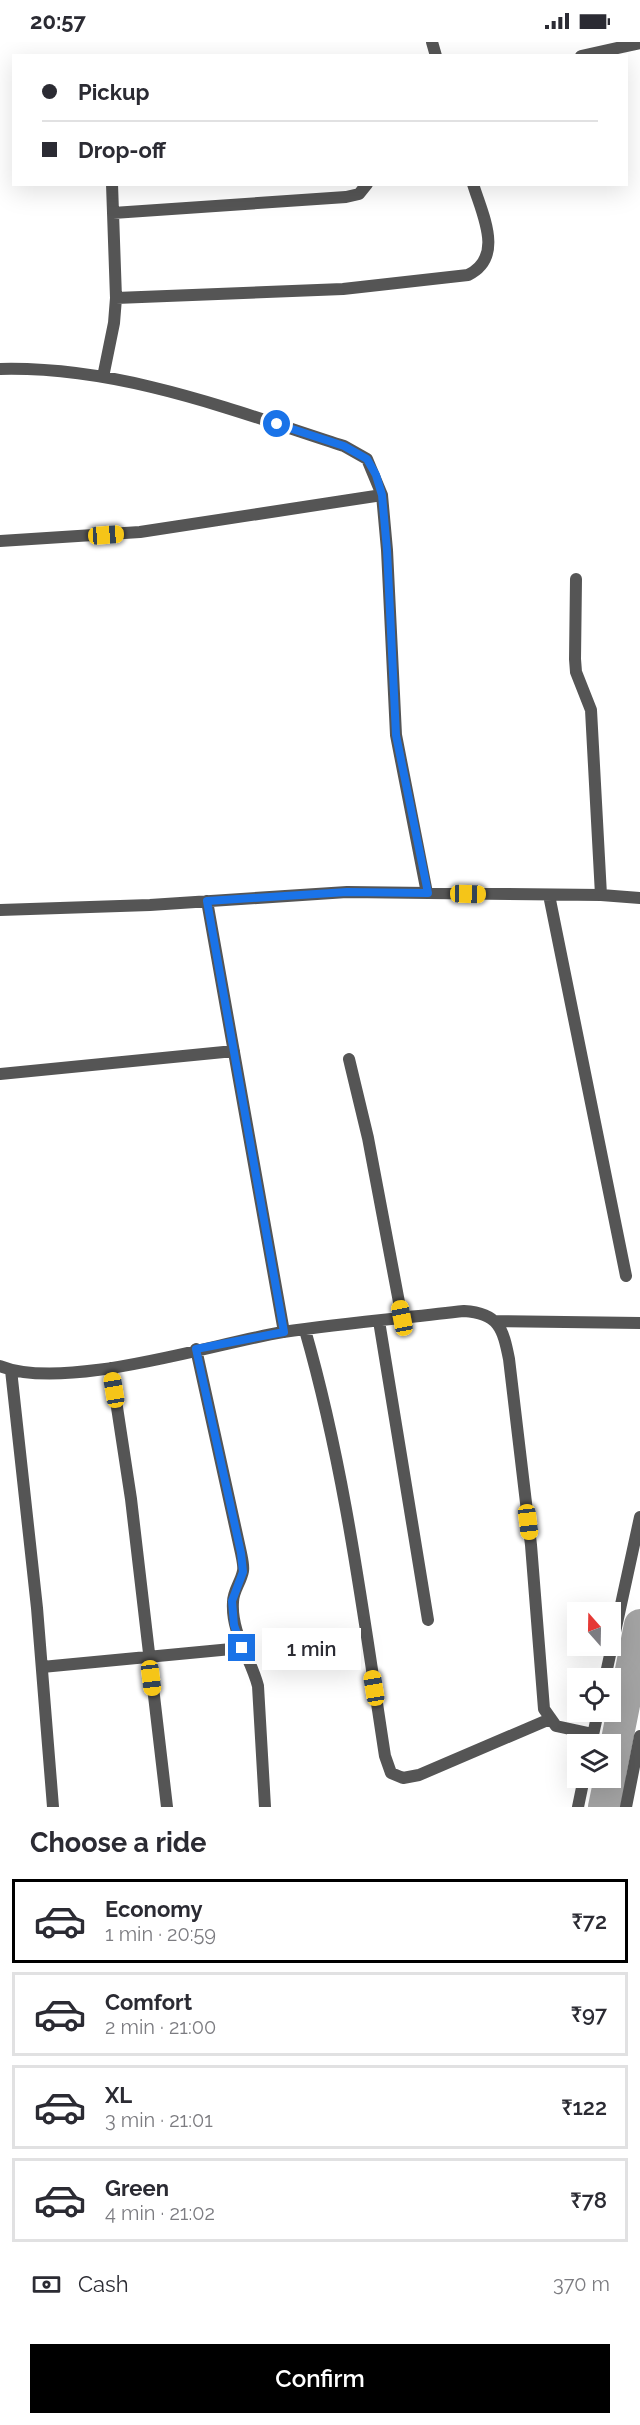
<!DOCTYPE html>
<html lang="en">
<head>
<meta charset="utf-8">
<style>
	:root { --surface:#fff; --page:#f2f2f3; --text:#2b2b33; --muted:#7c7c81; --line:#e1e1e2; --accent:#000 }
	body { margin:0; font-family:Raleway,sans-serif; background:var(--page); color:var(--text); height:100vh; display:flex; flex-direction:column; font-size:22px; white-space:nowrap }
	* { box-sizing:border-box; margin:0 }
	p { font-size:20px; color:var(--muted) }
	.icon { flex:none; width:33px; height:33px; fill:none; stroke:currentColor; stroke-width:2; stroke-linecap:round; stroke-linejoin:round }
	.map { position:relative; height:1765px; overflow:hidden }
	.details { display:flex; flex-direction:column; background:var(--surface); flex:1 }
	.details>* { flex:none }
	.guide { position:absolute; left:12px; top:12px; width:616px; height:132px; border-radius:0px; box-shadow:0 6px 24px #0002; display:grid; align-content:center; height:132px; padding:0 30px; background:var(--surface) }
	.needle { width:39px; rotate:340deg }
	.fabs { position:absolute; left:567px; top:1560px; display:grid; gap:12px }
	.fabs a { display:grid; place-items:center; width:54px; height:54px; border-radius:0px; background:var(--surface); box-shadow:0 6px 24px #0002; font-size:30px }
	.end { position:absolute; width:27px; height:27px; margin:-14px; border:8px solid #1a73e8; background:#fff; box-shadow:0 0 0 3px #fff }
	.from { border-radius:50% }
	.bubble { position:absolute; height:42px; border-radius:0px; background:var(--surface); box-shadow:0 6px 24px #0002; font-size:20px; font-weight:600; line-height:42px; text-align:center }
	.car { position:absolute; width:18px; height:36px; margin:-18px -9px; border-radius:8px; box-shadow:0 0 4px 2px #0007; background:linear-gradient(#f5c518 24%,#345 0 40%,#f5c518 0 76%,#345 0 86%,#f5c518 0) }
	.guide b { display:flex; align-items:center; gap:21px; height:57px; font-size:22px }
	.guide b+b { border-top:2px solid var(--line) }
	.guide i { width:15px; height:15px; background:var(--text) }
	ul { padding:0; list-style:none }
	li { display:flex; align-items:center; gap:18px; height:84px; margin:0 12px 9px; padding:0 18px; border:3px solid var(--line); border-radius:0px }
	li div { flex:1 }
	li b { display:block; font-size:22px }
	li em { font-style:normal; font-weight:600 }
	li.selected { border-color:var(--accent) }
	li>.icon { width:54px; height:54px; stroke-width:1.5 }
	h2 { padding:0 30px; font-size:27px; line-height:72px }
	.pay { display:flex; align-items:center; gap:15px; height:66px; padding:0 30px; font-size:22px }
	.pay p { margin-inline-start:auto }
	.button { display:flex; gap:12px; margin-top:auto; padding:12px 30px }
	.button a { flex:1; height:69px; border-radius:0px; background:var(--accent); color:#fff; font-size:24px; font-weight:600; line-height:69px; text-align:center }
	.status { display:flex; justify-content:space-between; align-items:center; height:42px; padding:0 30px; background:var(--surface); direction:ltr }
	.status svg { height:16px; fill:currentColor }
	.map>svg:first-child { display:block }
	.lines { fill:none; stroke-linecap:round; stroke-linejoin:round }
	.canal { stroke:#a3a3a3; stroke-width:32 }
	.minor { stroke:#555; stroke-width:12 }
	.route { stroke:#1a73e8; stroke-width:8 }
</style>
</head>
<body>
<div class="status"><b>20:57</b><svg viewBox="0 0 49 12"><path d="M0 12V9h3v3zM5 12V6h3v6zM10 12V3h3v9zM15 12V0h3v12zM26 1h20v11H26zM47 4h2v5h-2z"/></svg></div>
<div class="map">
<svg width="640" height="1765" viewBox="0 0 640 1765">
	<rect width="100%" height="100%" fill="#fff"/>
	<g class="lines">
		<!-- canal -->
		<path class="canal" d="M610 1733 640 1583
			M604 1765 610 1736"/>
		<!-- minor -->
		<path class="minor" d="M432 0 436 14
			M581 14 640 1
			M113 171 346 155 359 152 367 142
			M116 256 343 247 468 233C505 215 482 172 473 142
			M0 327C119 324 232 368 344 404L367 417 382 453 387 508 396 693 427 851
			M103 335 114 281 116 256 112 142
			M0 499 140 490 382 453
			M576 537 575 617 576 630 591 668 601 853
			M549 853 626 1234
			M207 859 284 1290
			M0 868 150 863 347 850 601 853 640 856
			M349 1017 368 1096 402 1276
			M0 1032 234 1009
			M379 1279 428 1578
			M496 1279 640 1281
			M305 1288C345 1427 363 1571 385 1714L391 1731 403 1736 419 1733 550 1677
			M196 1307 241 1511C242 1516 244 1524 243 1529 241 1540 233 1549 233 1560 231 1592 251 1616 258 1644L265 1765
			M0 1324C64 1350 212 1302 283 1290 343 1281 404 1276 464 1269 499 1271 503 1287 509 1317L531 1503 544 1667 556 1684 593 1692
			M111 1326 131 1457 167 1765
			M11 1328 37 1566 53 1765
			M42 1625 242 1606
			M605 1636 640 1475
			M591 1702 598 1670
			M578 1765 584 1736
			M626 1765 640 1694"/>
	</g>
	<g class="lines">
		<!-- route -->
		<path class="route" d="M242 1606 234 1583 232 1559 243 1530 241 1511 196 1307 284 1290 207 859 347 850 428 851 396 693 387 508 382 453 376 433 367 417 344 404 277 382"/>
	</g>
</svg>
<div class="fabs">
<a><svg class="needle" viewBox="-14 -14 28 28"><path d="M0-13l5 13h-10z" fill="#e53935"/><path d="M0 13l5-13h-10z" fill="#7c7c81"/></svg></a>
<a><svg class="icon" aria-label="locate" viewBox="0 0 24 24"><circle cx="12" cy="12" r="6"/><path d="M12 2v4M12 18v4M2 12h4M18 12h4"/></svg></a>
<a><svg class="icon" aria-label="layers" viewBox="0 0 24 24"><path d="M12 4l9 5-9 5-9-5zM3 14l9 5 9-5"/></svg></a>
</div>
<i class="end from" style="left:277px;top:382px"></i>
<i class="end" style="left:242px;top:1606px"></i>
<div class="bubble" style="left:262px;top:1586px;width:99px">1 min</div>
<i class="car" style="left:106px;top:493px;rotate:86deg"></i>
<i class="car" style="left:468px;top:852px;rotate:91deg"></i>
<i class="car" style="left:402px;top:1276px;rotate:349deg"></i>
<i class="car" style="left:114px;top:1348px;rotate:351deg"></i>
<i class="car" style="left:528px;top:1480px;rotate:173deg"></i>
<i class="car" style="left:151px;top:1636px;rotate:173deg"></i>
<i class="car" style="left:374px;top:1646px;rotate:351deg"></i>
<div class="guide">
<b><i class="from"></i>Pickup</b>
<b><i></i>Drop-off</b>
</div>
</div>
<section class="details">
<h2>Choose a ride</h2>
<ul>
<li class="selected"><svg class="icon" aria-label="car" viewBox="0 0 24 24"><path d="M5 17H2v-5l4-1 3-4h7l3 4 3 1v5h-3M9 17h6M6 11h13"/><circle cx="7" cy="17" r="2"/><circle cx="17" cy="17" r="2"/></svg><div><b>Economy</b><p>1 min · 20:59</p></div><em>₹72</em></li>
<li><svg class="icon" aria-label="car" viewBox="0 0 24 24"><path d="M5 17H2v-5l4-1 3-4h7l3 4 3 1v5h-3M9 17h6M6 11h13"/><circle cx="7" cy="17" r="2"/><circle cx="17" cy="17" r="2"/></svg><div><b>Comfort</b><p>2 min · 21:00</p></div><em>₹97</em></li>
<li><svg class="icon" aria-label="car" viewBox="0 0 24 24"><path d="M5 17H2v-5l4-1 3-4h7l3 4 3 1v5h-3M9 17h6M6 11h13"/><circle cx="7" cy="17" r="2"/><circle cx="17" cy="17" r="2"/></svg><div><b>XL</b><p>3 min · 21:01</p></div><em>₹122</em></li>
<li><svg class="icon" aria-label="car" viewBox="0 0 24 24"><path d="M5 17H2v-5l4-1 3-4h7l3 4 3 1v5h-3M9 17h6M6 11h13"/><circle cx="7" cy="17" r="2"/><circle cx="17" cy="17" r="2"/></svg><div><b>Green</b><p>4 min · 21:02</p></div><em>₹78</em></li>
</ul>
<div class="pay"><svg class="icon" aria-label="cash" viewBox="0 0 24 24"><path d="M3 7h18v10H3z"/><circle cx="12" cy="12" r="2"/></svg>Cash<p>370 m</p></div>
<div class="button"><a>Confirm</a></div>
</section>
</body>
</html>
